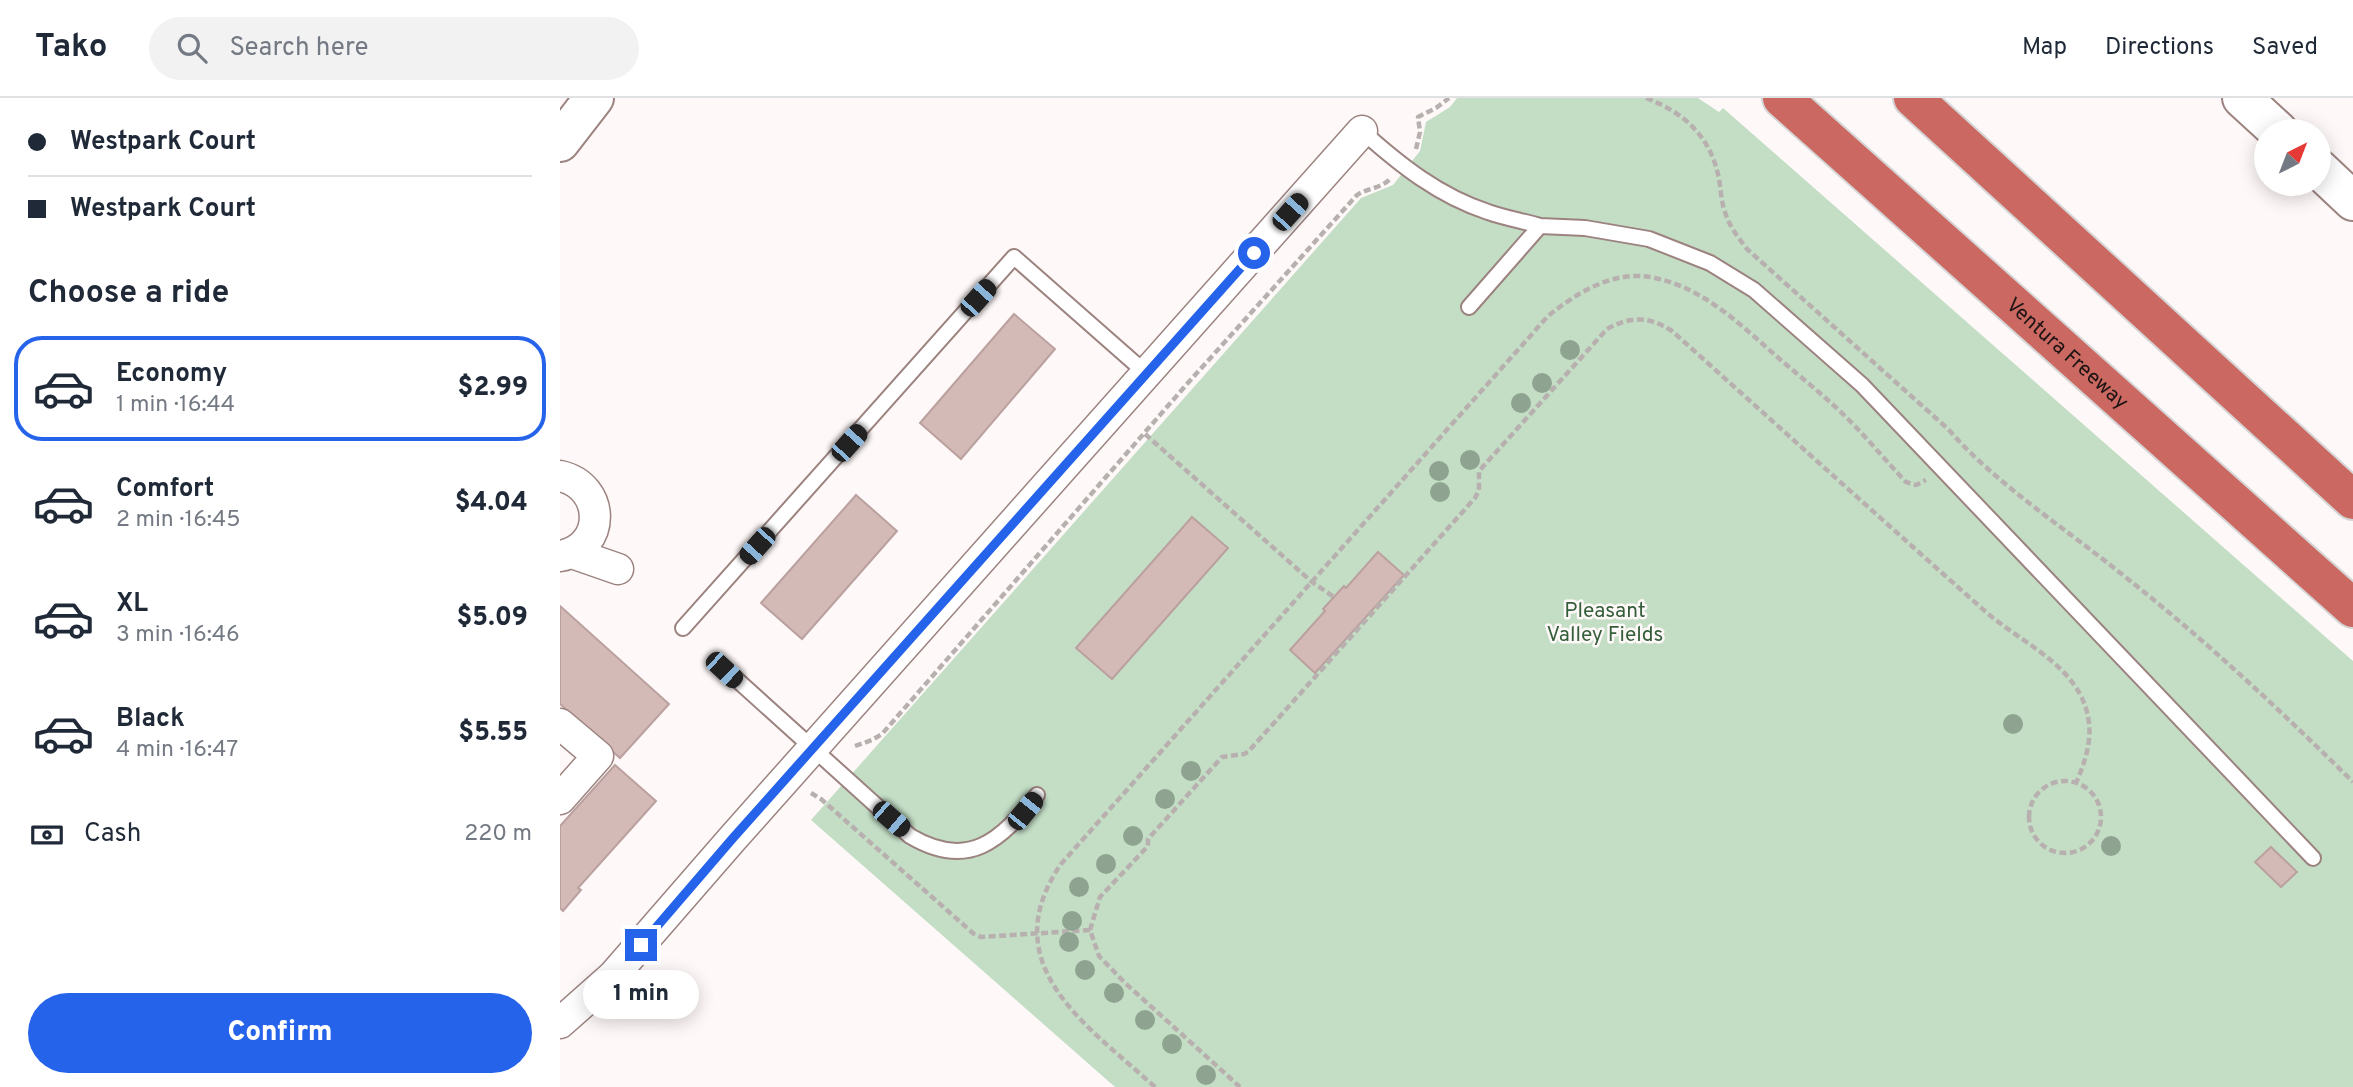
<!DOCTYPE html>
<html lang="en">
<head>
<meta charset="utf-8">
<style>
	:root { --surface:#fff; --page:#f2f2f3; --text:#1f2937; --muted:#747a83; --line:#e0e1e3; --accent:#2563eb }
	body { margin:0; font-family:Overpass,sans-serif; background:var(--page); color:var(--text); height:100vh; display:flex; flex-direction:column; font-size:26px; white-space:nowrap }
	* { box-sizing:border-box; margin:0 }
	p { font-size:23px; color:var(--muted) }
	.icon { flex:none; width:38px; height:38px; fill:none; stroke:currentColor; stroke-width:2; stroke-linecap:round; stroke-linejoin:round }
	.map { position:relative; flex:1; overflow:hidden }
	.panel { display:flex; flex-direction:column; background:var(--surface); width:560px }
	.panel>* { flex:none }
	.guide { display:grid; align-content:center; height:154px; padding:0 28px; background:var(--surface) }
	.needle { width:46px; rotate:42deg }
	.fabs { position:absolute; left:1694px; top:21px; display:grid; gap:14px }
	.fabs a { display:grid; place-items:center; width:77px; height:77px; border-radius:50%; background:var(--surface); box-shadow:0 4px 18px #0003; font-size:35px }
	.end { position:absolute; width:32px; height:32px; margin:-16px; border:9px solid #2563eb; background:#fff; box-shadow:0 0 0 4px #fff }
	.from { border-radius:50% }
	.bubble { position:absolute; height:49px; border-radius:24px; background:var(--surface); box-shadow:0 4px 18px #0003; font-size:23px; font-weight:800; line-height:49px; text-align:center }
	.car { position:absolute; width:21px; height:42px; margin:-21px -10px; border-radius:9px; box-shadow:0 0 5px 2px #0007; background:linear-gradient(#222 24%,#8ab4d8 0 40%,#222 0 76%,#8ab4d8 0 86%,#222 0) }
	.guide b { display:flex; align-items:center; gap:24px; height:66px; font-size:26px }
	.guide b+b { border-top:2px solid var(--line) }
	.guide i { width:18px; height:18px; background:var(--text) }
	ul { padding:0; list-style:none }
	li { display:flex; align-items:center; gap:21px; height:105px; margin:0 14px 10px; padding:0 14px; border:4px solid transparent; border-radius:28px }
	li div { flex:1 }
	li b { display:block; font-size:26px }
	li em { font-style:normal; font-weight:800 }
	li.on { border-color:var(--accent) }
	li>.icon { width:63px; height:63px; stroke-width:1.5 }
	h2 { padding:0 28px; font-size:32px; line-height:84px }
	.pay { display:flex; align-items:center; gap:18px; height:77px; padding:0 28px; font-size:26px }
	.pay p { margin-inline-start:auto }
	.action { display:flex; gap:14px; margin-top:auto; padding:14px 28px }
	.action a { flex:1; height:80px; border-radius:42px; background:var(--accent); color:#fff; font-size:28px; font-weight:800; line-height:80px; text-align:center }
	header { display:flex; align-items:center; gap:42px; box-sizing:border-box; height:98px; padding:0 35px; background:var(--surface); border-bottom:2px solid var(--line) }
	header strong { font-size:33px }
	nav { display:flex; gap:38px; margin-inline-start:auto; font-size:24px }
	.search { width:490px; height:63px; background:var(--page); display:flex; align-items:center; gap:18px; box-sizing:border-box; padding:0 24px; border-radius:38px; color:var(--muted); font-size:26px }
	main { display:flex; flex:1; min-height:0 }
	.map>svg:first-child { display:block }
	.green { fill:#c4dec6 }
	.building { fill:#d4bab7; stroke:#baa09e; stroke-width:2 }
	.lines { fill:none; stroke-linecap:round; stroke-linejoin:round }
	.lane-casing { stroke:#9c8380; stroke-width:18 }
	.street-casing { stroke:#9c8380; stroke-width:33 }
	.secondary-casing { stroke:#9c8380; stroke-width:42 }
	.highway-casing { stroke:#d6d5d5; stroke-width:42 }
	.path { stroke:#b7b0af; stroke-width:4.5; stroke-dasharray:7 3.5; stroke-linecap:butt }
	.lane { stroke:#fff; stroke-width:14 }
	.street { stroke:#fff; stroke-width:30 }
	.secondary { stroke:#fff; stroke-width:38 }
	.highway { stroke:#ca6861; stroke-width:38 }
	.tree { fill:#8fa490 }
	.route { stroke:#2563eb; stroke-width:9 }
	.labels { text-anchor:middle; stroke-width:5; stroke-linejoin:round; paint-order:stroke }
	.street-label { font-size:21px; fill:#1d1413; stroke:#fef9f8 }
	.park-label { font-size:21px; fill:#345e3a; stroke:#fef9f8 }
</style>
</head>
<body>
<header>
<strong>Tako</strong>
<div class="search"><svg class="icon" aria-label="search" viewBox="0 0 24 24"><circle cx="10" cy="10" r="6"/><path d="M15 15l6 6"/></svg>Search here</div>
<nav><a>Map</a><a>Directions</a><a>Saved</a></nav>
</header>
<main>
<section class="panel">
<div class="guide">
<b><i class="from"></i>Westpark Court</b>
<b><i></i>Westpark Court</b>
</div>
<h2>Choose a ride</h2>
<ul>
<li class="on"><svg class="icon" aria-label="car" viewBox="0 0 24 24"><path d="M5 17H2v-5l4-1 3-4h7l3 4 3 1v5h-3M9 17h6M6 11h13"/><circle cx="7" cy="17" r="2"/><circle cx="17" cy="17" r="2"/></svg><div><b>Economy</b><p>1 min · 16:44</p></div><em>$2.99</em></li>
<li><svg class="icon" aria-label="car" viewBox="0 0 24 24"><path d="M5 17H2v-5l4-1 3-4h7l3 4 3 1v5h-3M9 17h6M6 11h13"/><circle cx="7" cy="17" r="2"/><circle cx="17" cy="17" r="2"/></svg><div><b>Comfort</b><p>2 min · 16:45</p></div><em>$4.04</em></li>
<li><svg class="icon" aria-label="car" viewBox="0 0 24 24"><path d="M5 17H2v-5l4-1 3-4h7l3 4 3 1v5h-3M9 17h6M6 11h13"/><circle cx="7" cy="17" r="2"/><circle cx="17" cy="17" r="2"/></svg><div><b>XL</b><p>3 min · 16:46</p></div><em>$5.09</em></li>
<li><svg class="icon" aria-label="car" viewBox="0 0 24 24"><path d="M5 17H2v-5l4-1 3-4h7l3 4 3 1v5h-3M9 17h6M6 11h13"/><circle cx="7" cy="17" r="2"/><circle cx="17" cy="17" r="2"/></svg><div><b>Black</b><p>4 min · 16:47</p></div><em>$5.55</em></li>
</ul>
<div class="pay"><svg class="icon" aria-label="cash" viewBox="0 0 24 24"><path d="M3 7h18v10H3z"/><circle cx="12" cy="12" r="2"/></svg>Cash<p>220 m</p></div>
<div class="action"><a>Confirm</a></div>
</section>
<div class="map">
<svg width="1793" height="989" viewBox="0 0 1793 989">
	<rect width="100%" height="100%" fill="#fef9f8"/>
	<!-- green -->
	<path class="green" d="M897 0H1138L1159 14 1163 10 1793 563V989H555L251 722 801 100 833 87 860 53 866 24 890 9Z"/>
	<!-- building -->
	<path class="building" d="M454 216 495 251 401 361 360 325Z
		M296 397 337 433 242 541 201 505Z
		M632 419 668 450 552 581 516 550Z
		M818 454 844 477 755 575 730 552 765 513 763 511 774 499 784 488 786 490Z
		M0 508 109 606 60 660 0 606Z
		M55 667 96 703 18 790 21 792 3 813 0 810V728Z
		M1711 749 1737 774 1721 789 1695 764Z"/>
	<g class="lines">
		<defs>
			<path id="lane" d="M802 33C840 67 879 98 928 114 945 120 963 123 980 128L909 209
				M980 128 1025 130 1089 141 1150 165 1194 192 1302 287 1753 760
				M123 530 454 159 587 276
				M165 571 350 738C409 773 441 742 477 697"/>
			<path id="street" d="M0 378C46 388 47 450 0 458
				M12 455 58 471
				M0 626 38 658 0 701
				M0 925 53 878 173 740 802 33"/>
			<path id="secondary" d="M1682 0 1718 33
				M0 44 34 0
				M1759 71 1793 103"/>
			<g id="highway">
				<path id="s1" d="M1222 0 1793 510"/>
				<path d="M1353 0 1793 402"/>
			</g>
		</defs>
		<!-- lane casing -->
		<use href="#lane" class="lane-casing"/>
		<!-- street casing -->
		<use href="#street" class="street-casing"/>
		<!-- secondary casing -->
		<use href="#secondary" class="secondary-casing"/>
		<!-- highway casing -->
		<use href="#highway" class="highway-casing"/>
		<!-- path -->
		<path class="path" d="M1086 0C1125 15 1151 39 1159 81 1161 92 1161 103 1165 114 1169 128 1178 139 1187 151L1388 331C1436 386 1502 428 1559 474 1642 539 1718 610 1793 684
			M856 51 860 34 858 19 876 10 889 0
			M585 336 752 484 774 499
			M295 648 312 642 322 636 627 286 797 97C807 90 820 91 830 81
			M1469 719a36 36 0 1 1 72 0a36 36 0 1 1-72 0Z
			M251 695 261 701 414 836 421 839 530 832 539 858 564 884 680 989
			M530 832 540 799 588 748V741L662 659 684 656 688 654 915 400 919 392V373L1047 231C1071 218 1089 218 1112 233 1217 327 1321 421 1426 514 1458 542 1501 560 1521 598 1536 629 1529 655 1516 685
			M595 989C528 928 432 867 501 766L988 218C1018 194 1055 171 1095 180 1143 190 1180 226 1215 257 1239 278 1265 298 1288 321 1308 341 1326 363 1346 384L1356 387 1366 382"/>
		<!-- lane -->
		<use href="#lane" class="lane"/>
		<!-- street -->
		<use href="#street" class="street"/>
		<!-- secondary -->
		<use href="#secondary" class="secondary"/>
		<!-- highway -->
		<use href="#highway" class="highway"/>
	</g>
	<!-- trees -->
	<g class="tree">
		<circle cx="1010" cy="252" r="10"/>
		<circle cx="982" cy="285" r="10"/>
		<circle cx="961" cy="305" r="10"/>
		<circle cx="910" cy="362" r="10"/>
		<circle cx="879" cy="373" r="10"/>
		<circle cx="880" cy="394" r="10"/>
		<circle cx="1453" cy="626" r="10"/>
		<circle cx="631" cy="673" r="10"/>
		<circle cx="605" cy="701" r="10"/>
		<circle cx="573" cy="738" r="10"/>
		<circle cx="1551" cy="748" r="10"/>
		<circle cx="546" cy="766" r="10"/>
		<circle cx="519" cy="789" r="10"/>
		<circle cx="512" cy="823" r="10"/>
		<circle cx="509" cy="844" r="10"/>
		<circle cx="525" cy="872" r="10"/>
		<circle cx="554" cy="895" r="10"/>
		<circle cx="585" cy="922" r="10"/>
		<circle cx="612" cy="946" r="10"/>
		<circle cx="646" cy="977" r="10"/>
	</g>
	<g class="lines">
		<!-- route -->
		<path class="route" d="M81 847 173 740 694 155"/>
	</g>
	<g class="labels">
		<!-- street labels -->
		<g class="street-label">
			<text dy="7" stroke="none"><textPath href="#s1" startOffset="383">Ventura Freeway</textPath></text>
		</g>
		<!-- park labels -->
		<g class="park-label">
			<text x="1045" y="519">Pleasant<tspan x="1045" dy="24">Valley Fields</tspan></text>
		</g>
	</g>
</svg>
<div class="fabs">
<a><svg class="needle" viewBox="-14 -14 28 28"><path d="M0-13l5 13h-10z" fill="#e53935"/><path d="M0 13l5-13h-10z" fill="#747a83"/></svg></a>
</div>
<i class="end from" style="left:694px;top:155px"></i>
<i class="end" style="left:81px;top:847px"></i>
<div class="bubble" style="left:23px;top:872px;width:116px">1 min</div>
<i class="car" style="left:730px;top:114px;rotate:42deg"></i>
<i class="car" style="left:418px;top:200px;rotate:42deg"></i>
<i class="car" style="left:289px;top:345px;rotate:42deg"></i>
<i class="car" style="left:197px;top:448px;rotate:222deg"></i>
<i class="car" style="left:164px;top:572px;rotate:133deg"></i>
<i class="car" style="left:465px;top:713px;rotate:39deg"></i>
<i class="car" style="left:331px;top:721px;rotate:131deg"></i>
</div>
</main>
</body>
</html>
